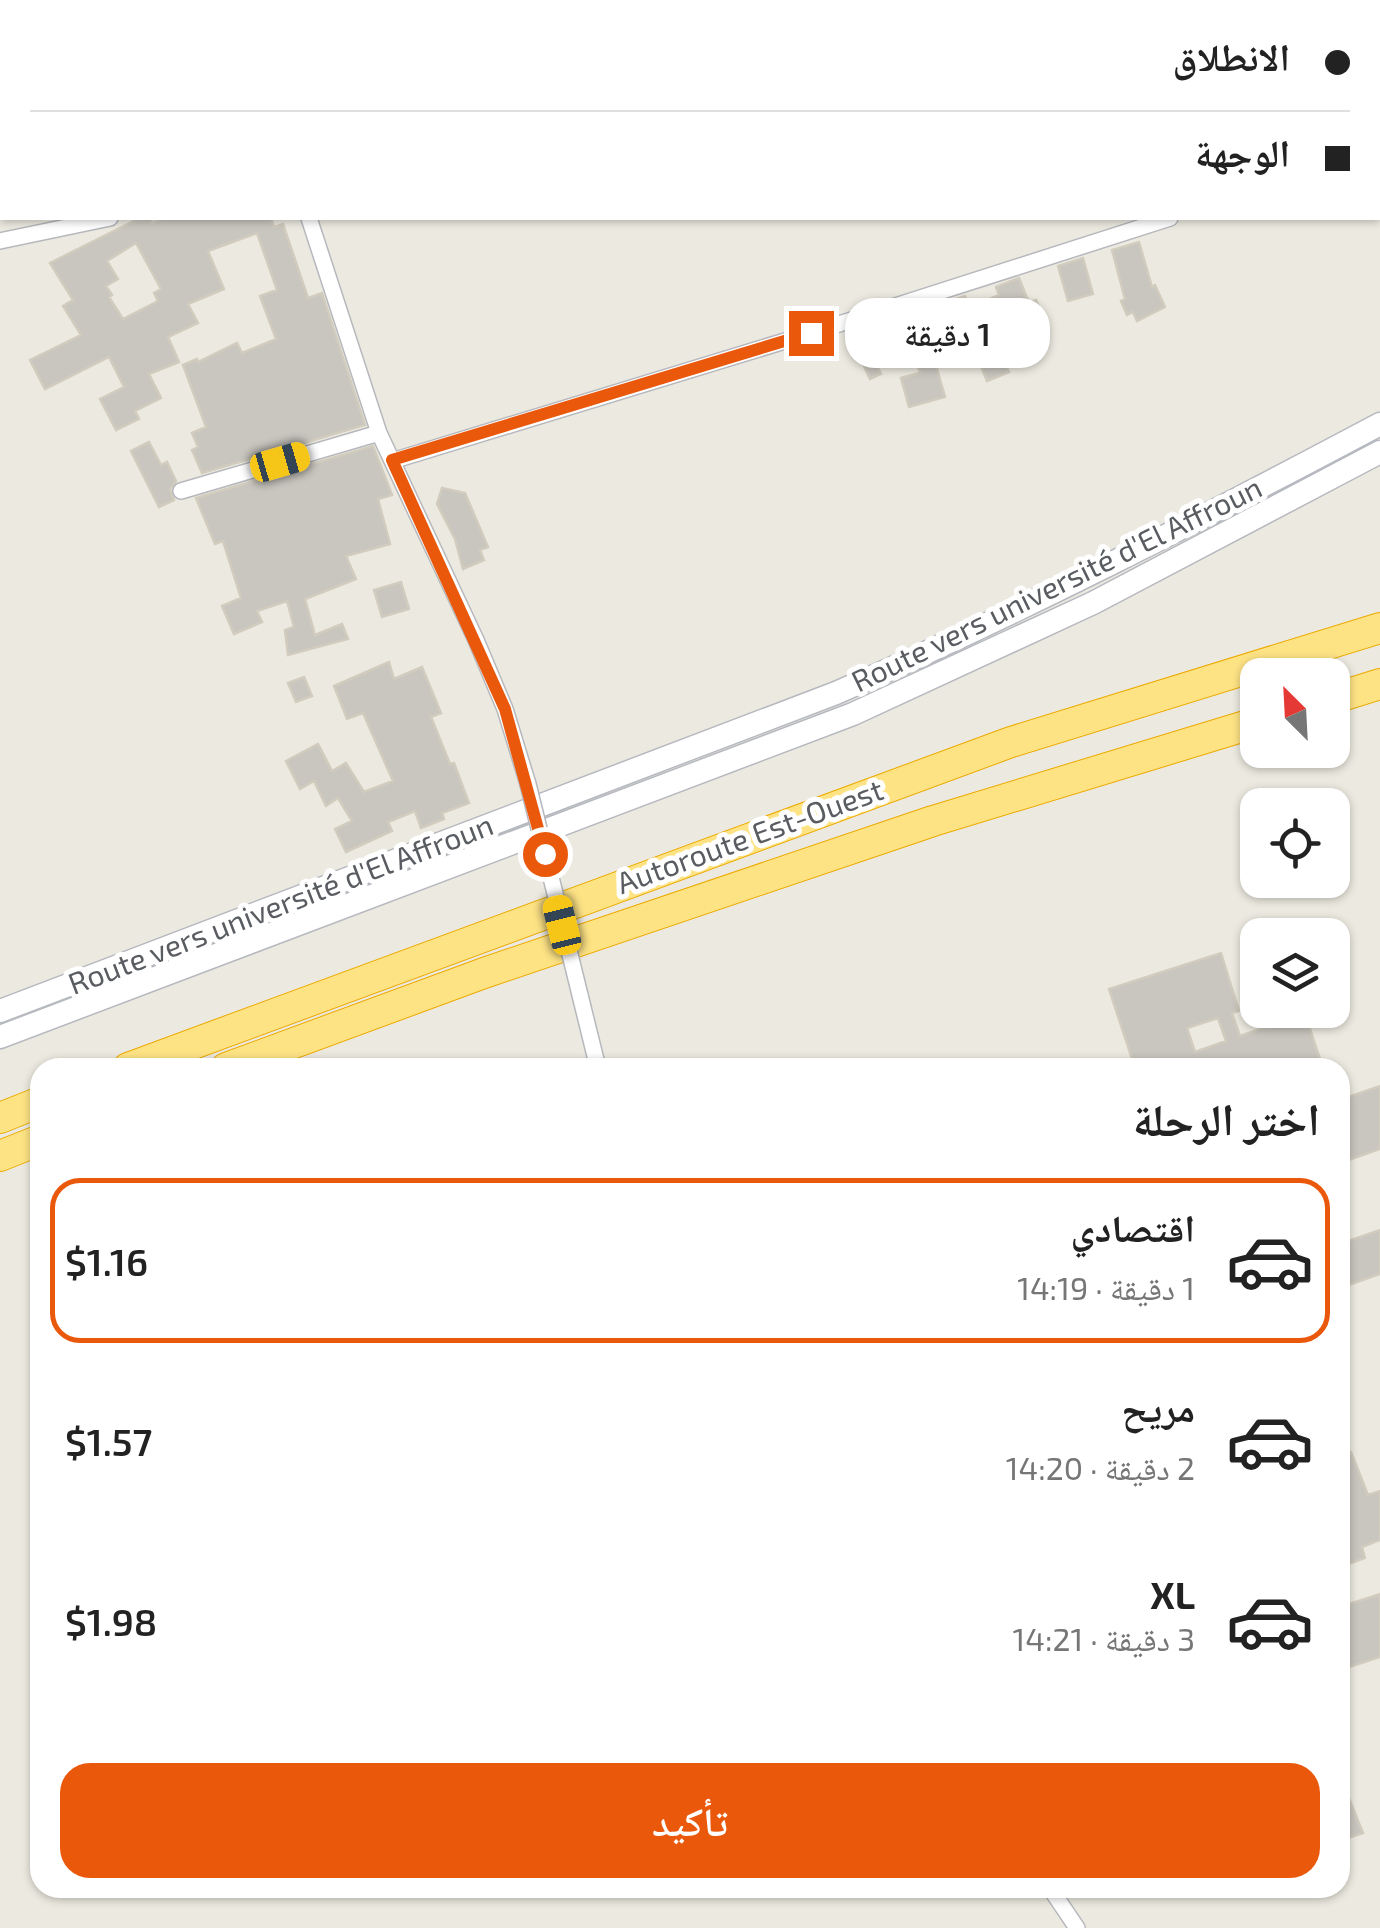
<!DOCTYPE html>
<html lang="ar">
<head>
<meta charset="utf-8">
<style>
	:root { --surface:#fff; --page:#f6f6f6; --text:#222; --muted:#767676; --line:#e0e0e0; --accent:#ea580c }
	body { margin:0; font-family:"Exo 2","Noto Naskh Arabic",sans-serif; background:var(--page); color:var(--text); direction:rtl; height:100vh; display:flex; flex-direction:column; font-size:38px; white-space:nowrap }
	* { box-sizing:border-box; margin:0 }
	p { font-size:32px; color:var(--muted) }
	.icon { flex:none; width:55px; height:55px; fill:none; stroke:currentColor; stroke-width:2; stroke-linecap:round; stroke-linejoin:round }
	.map { position:relative; flex:1; overflow:hidden; direction:ltr }
	.panel { position:absolute; left:30px; top:1058px; width:1320px; height:840px; display:flex; flex-direction:column; background:var(--surface); border-radius:30px; box-shadow:0 2px 8px #0004; direction:rtl }
	.panel>* { flex:none }
	.guide { position:absolute; left:0px; top:0px; width:1380px; height:220px; box-shadow:0 2px 8px #0004; direction:rtl; display:grid; align-content:center; height:220px; padding:0 30px; background:var(--surface) }
	.needle { width:65px; rotate:336deg }
	.tools { position:absolute; left:1240px; top:658px; display:grid; gap:20px }
	.tools a { display:grid; place-items:center; width:110px; height:110px; border-radius:20px; background:var(--surface); box-shadow:0 2px 8px #0004; font-size:50px }
	.end { position:absolute; width:45px; height:45px; margin:-22px; border:12px solid #ea580c; background:#fff; box-shadow:0 0 0 5px #fff }
	.from { border-radius:50% }
	.bubble { position:absolute; height:70px; border-radius:30px; background:var(--surface); box-shadow:0 2px 8px #0004; font-size:32px; font-weight:600; line-height:70px; text-align:center; direction:rtl }
	.car { position:absolute; width:30px; height:60px; margin:-30px -15px; border-radius:12px; box-shadow:0 0 8px 2px #0007; background:linear-gradient(#f5c518 24%,#345 0 40%,#f5c518 0 76%,#345 0 86%,#f5c518 0) }
	.guide b { display:flex; align-items:center; gap:35px; height:95px; font-size:38px }
	.guide b+b { border-top:2px solid var(--line) }
	.guide i { width:25px; height:25px; background:var(--text) }
	ul { padding:0; list-style:none }
	li { display:flex; align-items:center; gap:30px; height:165px; margin:0 20px 15px; padding:0 10px; border:5px solid transparent; border-radius:30px }
	li div { flex:1 }
	li b { display:block; font-size:38px }
	li em { font-style:normal; font-weight:600 }
	li.on { border-color:var(--accent) }
	li>.icon { width:90px; height:90px; stroke-width:1.5 }
	h2 { padding:0 30px; font-size:45px; line-height:120px }
	.cta { display:flex; gap:20px; margin-top:auto; padding:20px 30px }
	.cta a { flex:1; height:115px; border-radius:30px; background:var(--accent); color:#fff; font-size:40px; font-weight:600; line-height:115px; text-align:center }
	.map>svg:first-child { display:block }
	.building { fill:#c9c6bf; stroke:#d1ccbe; stroke-width:2.5; fill-rule:evenodd }
	.lines { fill:none; stroke-linecap:round; stroke-linejoin:round }
	.street-casing { stroke:#b6b8bd; stroke-width:18 }
	.secondary-casing { stroke:#b6b9bf; stroke-width:25 }
	.highway-casing { stroke:#eca900; stroke-width:32 }
	.street { stroke:#fff; stroke-width:15 }
	.secondary { stroke:#fff; stroke-width:22 }
	.highway { stroke:#fee385; stroke-width:30 }
	.street-bridge-casing { stroke:#b6b8bd; stroke-width:18; stroke-linecap:butt }
	.street-bridge { stroke:#fff; stroke-width:15 }
	.route { stroke:#ea580c; stroke-width:12 }
	.labels { text-anchor:middle; stroke-width:10; stroke-linejoin:round; paint-order:stroke }
	.street-label { font-size:30px; fill:#595c61; stroke:#fff }
</style>
</head>
<body>
<div class="map">
<svg width="1380" height="1928" viewBox="0 0 1380 1928">
	<rect width="100%" height="100%" fill="#eceae0"/>
	<!-- building -->
	<path class="building" d="M140 218H150L152 223 163 218H271L274 227 283 224 308 298 322 293 365 425 202 473 192 450 198 447 192 433 206 427 183 365 197 359 198 362 237 343 242 353 276 339 260 296 277 290 257 233 208 251 224 289 188 304 198 323 168 337 179 362 149 374 161 398 135 411 139 419 116 430 100 399 124 387 109 357 45 389 30 360 81 335 63 306 73 300 50 263ZM136 243 161 289 154 293 158 301 123 319 109 297 112 295 106 286 118 279 107 261Z
		M1139 242 1152 287 1155 285 1165 307 1137 321 1133 312 1127 315 1121 301 1125 299 1112 250Z
		M1083 258 1093 294 1068 301 1058 266Z
		M1019 278 1029 303 1036 300 1046 323 1030 330 1024 317 1001 326 1004 336 996 340 1009 372 987 381 967 331 939 340 944 355 934 358 945 397 909 407 901 378 920 373 912 347 874 359 881 374 870 379 852 340 859 338 856 330 965 296 969 308 999 295 996 287Z
		M149 442 161 465 167 462 176 481 170 489 174 500 159 507 131 451Z
		M373 446 392 495 378 499 390 544 346 556 356 579 305 599 315 635 342 624 348 639 288 655 285 630 294 627 287 601 257 611 262 622 234 634 222 606 241 598 223 541 215 544 196 498Z
		M442 488 465 493 488 547 480 550 484 560 463 569 455 539 437 504Z
		M401 582 409 609 382 617 374 590Z
		M389 662 394 679 422 667 441 713 431 717 450 764 454 763 469 803 442 813 444 819 421 828 415 811 388 822 392 831 346 852 335 829 352 821 338 798 326 806 314 781 300 789 286 761 318 744 332 771 346 763 364 792 393 781 363 713 347 719 334 686Z
		M304 677 312 696 296 702 288 683Z
		M1221 953 1239 1011 1232 1013 1240 1036 1305 1014 1323 1068H1135L1109 989ZM1218 1018 1226 1041 1195 1052 1187 1028Z
		M1380 1086V1149L1340 1163V1100Z
		M1380 1230V1274L1340 1288V1244Z
		M1351 1452 1368 1495 1380 1491V1540L1362 1547 1365 1558 1340 1567V1456Z
		M1380 1594V1657L1340 1670V1607Z
		M1340 1776 1363 1833 1340 1841Z"/>
	<g class="lines">
		<defs>
			<path id="street" d="M239 0 240 2
				M1273 0 1274 2
				M309 218 379 433 476 640 505 709 528 784
				M0 241 110 218
				M392 461 811 333 1170 218
				M181 491 379 433
				M580 995 598 1068
				M1050 1888 1077 1928"/>
			<path id="secondary" d="M0 1011 836 693C1022 612 1201 519 1380 424
				M0 1037 853 714 1093 603 1380 452"/>
			<path id="highway" d="M1332 699 1380 684
				M128 1068 1011 742 1380 628
				M226 1068 484 973 933 821 1258 722
				M0 1118 40 1102
				M0 1156 40 1140"/>
		</defs>
		<!-- street casing -->
		<use href="#street" class="street-casing"/>
		<!-- secondary casing -->
		<use href="#secondary" class="secondary-casing"/>
		<!-- highway casing -->
		<use href="#highway" class="highway-casing"/>
		<!-- street -->
		<use href="#street" class="street"/>
		<!-- secondary -->
		<use href="#secondary" class="secondary"/>
		<!-- highway -->
		<use href="#highway" class="highway"/>
		<defs>
			<path id="street-bridge" d="M528 784 580 995"/>
		</defs>
		<!-- street-bridge casing -->
		<use href="#street-bridge" class="street-bridge-casing"/>
		<!-- street-bridge -->
		<use href="#street-bridge" class="street-bridge"/>
	</g>
	<g class="lines">
		<!-- route -->
		<path class="route" d="M545 854 505 709 392 460 811 333"/>
	</g>
	<g class="labels">
		<!-- street labels -->
		<g class="street-label">
			<text transform="translate(1057 585) rotate(-26)" y="10">Route vers université d'El Affroun</text>
			<text transform="translate(750 837) rotate(-20)" y="10">Autoroute Est-Ouest</text>
			<text transform="translate(281 905) rotate(-21)" y="10">Route vers université d'El Affroun</text>
		</g>
	</g>
</svg>
<div class="tools">
<a><svg class="needle" viewBox="-14 -14 28 28"><path d="M0-13l5 13h-10z" fill="#e53935"/><path d="M0 13l5-13h-10z" fill="#767676"/></svg></a>
<a><svg class="icon" aria-label="locate" viewBox="0 0 24 24"><circle cx="12" cy="12" r="6"/><path d="M12 2v4M12 18v4M2 12h4M18 12h4"/></svg></a>
<a><svg class="icon" aria-label="layers" viewBox="0 0 24 24"><path d="M12 4l9 5-9 5-9-5zM3 14l9 5 9-5"/></svg></a>
</div>
<i class="end from" style="left:545px;top:854px"></i>
<i class="end" style="left:811px;top:333px"></i>
<div class="bubble" style="left:845px;top:298px;width:205px">1 دقيقة</div>
<i class="car" style="left:280px;top:462px;rotate:74deg"></i>
<i class="car" style="left:562px;top:925px;rotate:346deg"></i>
<div class="guide">
<b><i class="from"></i>الانطلاق</b>
<b><i></i>الوجهة</b>
</div>
<section class="panel">
<h2>اختر الرحلة</h2>
<ul>
<li class="on"><svg class="icon" aria-label="car" viewBox="0 0 24 24"><path d="M5 17H2v-5l4-1 3-4h7l3 4 3 1v5h-3M9 17h6M6 11h13"/><circle cx="7" cy="17" r="2"/><circle cx="17" cy="17" r="2"/></svg><div><b>اقتصادي</b><p>1 دقيقة · 14:19</p></div><em>$1.16</em></li>
<li><svg class="icon" aria-label="car" viewBox="0 0 24 24"><path d="M5 17H2v-5l4-1 3-4h7l3 4 3 1v5h-3M9 17h6M6 11h13"/><circle cx="7" cy="17" r="2"/><circle cx="17" cy="17" r="2"/></svg><div><b>مريح</b><p>2 دقيقة · 14:20</p></div><em>$1.57</em></li>
<li><svg class="icon" aria-label="car" viewBox="0 0 24 24"><path d="M5 17H2v-5l4-1 3-4h7l3 4 3 1v5h-3M9 17h6M6 11h13"/><circle cx="7" cy="17" r="2"/><circle cx="17" cy="17" r="2"/></svg><div><b>XL</b><p>3 دقيقة · 14:21</p></div><em>$1.98</em></li>
</ul>
<div class="cta"><a>تأكيد</a></div>
</section>
</div>
</body>
</html>
